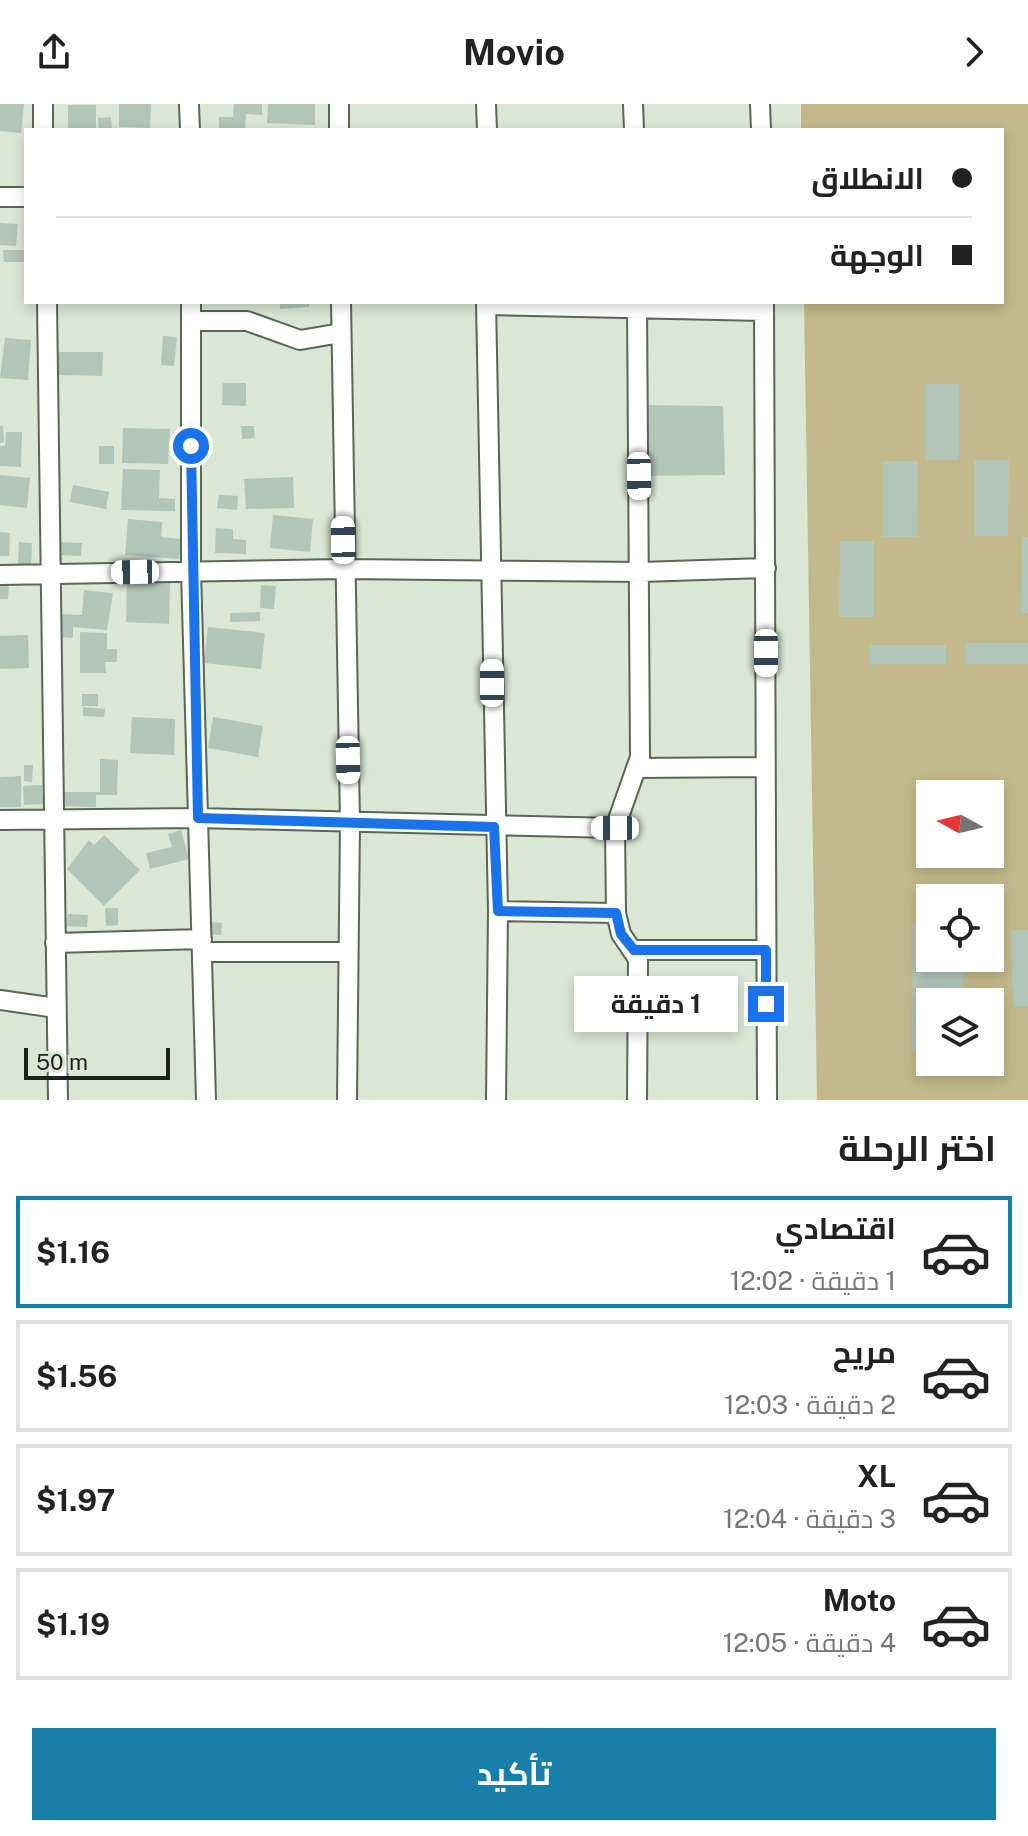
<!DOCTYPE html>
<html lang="ar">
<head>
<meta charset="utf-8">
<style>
	:root { --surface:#fff; --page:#f6f6f6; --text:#222; --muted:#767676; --line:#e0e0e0; --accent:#177fa9 }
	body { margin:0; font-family:"Public Sans",Cairo,sans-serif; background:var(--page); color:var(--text); direction:rtl; height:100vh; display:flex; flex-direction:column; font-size:30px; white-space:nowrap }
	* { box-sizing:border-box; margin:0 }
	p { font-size:26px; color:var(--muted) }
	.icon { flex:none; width:44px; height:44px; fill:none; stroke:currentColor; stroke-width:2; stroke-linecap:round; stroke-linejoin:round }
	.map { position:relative; height:996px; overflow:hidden; direction:ltr }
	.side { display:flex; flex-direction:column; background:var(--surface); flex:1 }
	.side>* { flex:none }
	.banner { position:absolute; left:24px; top:24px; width:980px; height:176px; border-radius:0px; box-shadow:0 4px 12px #0003; direction:rtl; display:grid; align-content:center; height:176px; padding:0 32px; background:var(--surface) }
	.needle { width:52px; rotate:278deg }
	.controls { position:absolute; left:916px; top:676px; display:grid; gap:16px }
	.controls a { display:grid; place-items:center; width:88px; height:88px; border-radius:0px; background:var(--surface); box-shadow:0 4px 12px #0003; font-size:40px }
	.scale { position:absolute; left:24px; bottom:20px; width:146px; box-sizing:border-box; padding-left:8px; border:4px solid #1d211b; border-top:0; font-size:22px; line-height:28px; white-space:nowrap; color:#1d211b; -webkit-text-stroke:6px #d9e7d4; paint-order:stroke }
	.end { position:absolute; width:36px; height:36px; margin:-18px; border:10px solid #1a73e8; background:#fff; box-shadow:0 0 0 4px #fff }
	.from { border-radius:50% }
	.bubble { position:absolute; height:56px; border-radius:0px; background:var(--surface); box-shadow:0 4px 12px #0003; font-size:26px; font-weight:700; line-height:56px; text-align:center; direction:rtl }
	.car { position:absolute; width:24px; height:48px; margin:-24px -12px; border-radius:10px; box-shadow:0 0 6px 2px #0007; background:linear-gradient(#fff 24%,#345 0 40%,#fff 0 76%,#345 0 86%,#fff 0) }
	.banner b { display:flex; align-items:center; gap:28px; height:76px; font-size:30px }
	.banner b+b { border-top:2px solid var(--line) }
	.banner i { width:20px; height:20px; background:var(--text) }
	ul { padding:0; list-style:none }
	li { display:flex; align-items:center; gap:24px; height:112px; margin:0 16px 12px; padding:0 16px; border:4px solid var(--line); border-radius:0px }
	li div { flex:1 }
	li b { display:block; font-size:30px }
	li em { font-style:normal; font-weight:700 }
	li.current { border-color:var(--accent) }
	li>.icon { width:72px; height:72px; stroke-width:1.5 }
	h2 { padding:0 32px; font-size:36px; line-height:96px }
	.button { display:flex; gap:16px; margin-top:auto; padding:16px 32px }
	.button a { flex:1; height:92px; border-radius:0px; background:var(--accent); color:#fff; font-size:32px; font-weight:700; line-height:92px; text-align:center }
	header { display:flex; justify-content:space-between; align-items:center; height:104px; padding:0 32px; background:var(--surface); font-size:36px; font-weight:700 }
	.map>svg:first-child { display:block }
	.park { fill:#c2b98a; fill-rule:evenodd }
	.building { fill:#b1c5b8 }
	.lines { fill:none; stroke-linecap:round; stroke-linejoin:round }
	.minor-casing { stroke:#5a6656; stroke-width:22 }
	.minor { stroke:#fff; stroke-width:18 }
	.route { stroke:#1a73e8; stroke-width:10 }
</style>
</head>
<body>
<header><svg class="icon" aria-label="forward" viewBox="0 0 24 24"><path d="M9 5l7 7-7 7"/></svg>Movio<svg class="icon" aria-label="share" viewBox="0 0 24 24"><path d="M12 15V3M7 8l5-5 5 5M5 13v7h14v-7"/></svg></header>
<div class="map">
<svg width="1028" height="996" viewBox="0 0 1028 996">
	<rect width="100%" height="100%" fill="#d9e7d4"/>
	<!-- park -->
	<path class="park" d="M801 0H1028V996H817L804 198H1002V26H801ZM930 690H990V750H930ZM930 794H990V854H930ZM930 898H990V958H930Z"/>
	<!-- building -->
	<path class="building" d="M0 0H24L21 29 0 27Z
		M119 0H151L150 24 119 23Z
		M234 0H262V11L246 10 245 25 219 24V13H233Z
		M268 0H315V21L267 19Z
		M68 1H96V25H68Z
		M111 13 112 26H99L98 14Z
		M0 119 18 120 16 142 0 141Z
		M3 146H25V158H4Z
		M280 198H309V203L280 205Z
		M163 232 177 233 174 262 161 261Z
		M5 234 31 236 28 276 0 274Z
		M58 248H103L102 272 58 271Z
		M223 279H246V302L222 301Z
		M925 280H959V356H925Z
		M638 301 723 302 725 371 639 372Z
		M0 322H3L4 338 0 339Z
		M241 322H254L255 334 242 335Z
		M123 324 170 325 168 360 122 359Z
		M6 328H22L21 363 0 362V342H5Z
		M99 342H114V360H99Z
		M974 356H1009L1008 432H974Z
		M883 357H918L917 433H883Z
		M123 365 160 366 159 394 175 395V407L121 406Z
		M0 371 30 374 27 404 0 401Z
		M293 373 294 404 246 405 244 375Z
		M73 381 109 388 106 405 70 398Z
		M219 391 238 392 237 406 217 404Z
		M273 411 313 415 310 448 270 444Z
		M128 415 162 418 161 433 181 435 179 455 125 451Z
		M216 424 233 425V435L246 436V450L215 449Z
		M0 428 10 429 9 452H0Z
		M1022 433H1028V509H1021Z
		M840 437H874V513H839Z
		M19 438 32 439 31 462 18 461Z
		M59 438 82 439 81 452 58 451Z
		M127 478 170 479 169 520 126 518Z
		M0 480H9L8 495H0Z
		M261 481 276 482 274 505 260 504Z
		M84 486 113 489 107 526 73 523V534L59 533 61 510 82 511Z
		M260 508V517L230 518V509Z
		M208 523 265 529 261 565 204 559Z
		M80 528 107 529V545H117V558H105L106 569H80Z
		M28 531 29 564 0 565V532Z
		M965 539H1028V560H965Z
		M869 541H946V560H869Z
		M82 590H98V602H82Z
		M83 603 105 605 104 613 83 612Z
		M132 613 175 615 174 651 130 649Z
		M213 613 263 622 258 653 208 644Z
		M100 655 118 656 117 691H96V703L59 702V688H100Z
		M24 661H33L32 678 24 677Z
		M21 672V703H0V673Z
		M42 681 43 700 24 701 23 682Z
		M181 726 189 755 150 765 146 749 172 743 168 730Z
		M104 731 140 766 104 802 67 765 89 736 94 741Z
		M105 804H118V821L106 822Z
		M68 810 88 811 87 823 67 822Z
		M208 818 222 819 221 831 207 830Z
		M913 820H930V854H963V898H930V947H912Z
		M1011 826H1028V902L1013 903Z"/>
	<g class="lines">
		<defs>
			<path id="minor" d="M43 0V26
				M189 0 190 26
				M339 0V26
				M486 0 487 26
				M633 0 634 26
				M760 0 761 26
				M0 93H26
				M47 198 58 996
				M191 198V467L206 996
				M341 198 350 719 347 996
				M486 198 498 807 496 996
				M637 198 640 653 615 724 616 809 621 830 638 855 637 996
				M764 198 767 996
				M486 201 764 207
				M191 217H247L300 236 341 229
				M0 471 344 465 641 468 766 464
				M636 664 765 663
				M0 716 198 714 615 724
				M498 807 616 809
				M55 839 202 835
				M634 846H766
				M202 848H348
				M0 896 56 904"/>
		</defs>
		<!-- minor casing -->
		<use href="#minor" class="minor-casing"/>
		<!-- minor -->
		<use href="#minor" class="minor"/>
	</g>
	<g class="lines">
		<!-- route -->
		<path class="route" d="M191 342 198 714 494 723 498 807 616 809 621 830 634 846H766V900"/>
	</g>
</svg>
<div class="controls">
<a><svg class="needle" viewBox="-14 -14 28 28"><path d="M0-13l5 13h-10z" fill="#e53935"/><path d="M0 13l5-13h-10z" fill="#767676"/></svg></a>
<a><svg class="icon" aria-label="locate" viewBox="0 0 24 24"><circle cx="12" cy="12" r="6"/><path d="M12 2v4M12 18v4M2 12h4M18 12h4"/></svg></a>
<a><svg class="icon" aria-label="layers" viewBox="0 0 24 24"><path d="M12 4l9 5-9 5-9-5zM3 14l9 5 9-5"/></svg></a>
</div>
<div class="scale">50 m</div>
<i class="end from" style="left:191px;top:342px"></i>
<i class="end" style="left:766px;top:900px"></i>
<div class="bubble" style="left:574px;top:872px;width:164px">1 دقيقة</div>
<i class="car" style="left:639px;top:372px;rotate:179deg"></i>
<i class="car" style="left:343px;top:436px;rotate:359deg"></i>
<i class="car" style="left:135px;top:468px;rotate:269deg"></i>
<i class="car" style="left:766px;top:549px;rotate:180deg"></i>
<i class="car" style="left:492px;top:579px;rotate:0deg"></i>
<i class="car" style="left:348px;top:656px;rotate:179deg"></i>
<i class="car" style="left:615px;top:724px;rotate:270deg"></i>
<div class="banner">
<b><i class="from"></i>الانطلاق</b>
<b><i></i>الوجهة</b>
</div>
</div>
<section class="side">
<h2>اختر الرحلة</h2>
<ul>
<li class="current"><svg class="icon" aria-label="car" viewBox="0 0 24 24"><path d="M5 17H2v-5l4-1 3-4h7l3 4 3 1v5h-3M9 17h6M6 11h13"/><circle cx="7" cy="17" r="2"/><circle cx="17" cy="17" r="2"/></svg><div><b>اقتصادي</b><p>1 دقيقة · 12:02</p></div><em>$1.16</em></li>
<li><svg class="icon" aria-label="car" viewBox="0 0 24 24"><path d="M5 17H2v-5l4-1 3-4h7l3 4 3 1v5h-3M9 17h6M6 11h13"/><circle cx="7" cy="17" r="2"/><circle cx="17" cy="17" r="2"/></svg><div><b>مريح</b><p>2 دقيقة · 12:03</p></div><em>$1.56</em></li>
<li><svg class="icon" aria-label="car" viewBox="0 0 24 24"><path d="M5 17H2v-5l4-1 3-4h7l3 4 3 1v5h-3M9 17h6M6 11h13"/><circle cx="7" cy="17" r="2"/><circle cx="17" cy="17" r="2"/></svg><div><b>XL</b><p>3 دقيقة · 12:04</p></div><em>$1.97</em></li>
<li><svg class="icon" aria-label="car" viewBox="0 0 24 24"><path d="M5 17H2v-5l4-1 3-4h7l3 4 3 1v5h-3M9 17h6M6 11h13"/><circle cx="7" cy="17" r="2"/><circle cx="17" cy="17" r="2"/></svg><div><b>Moto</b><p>4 دقيقة · 12:05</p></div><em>$1.19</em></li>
</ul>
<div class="button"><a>تأكيد</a></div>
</section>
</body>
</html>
